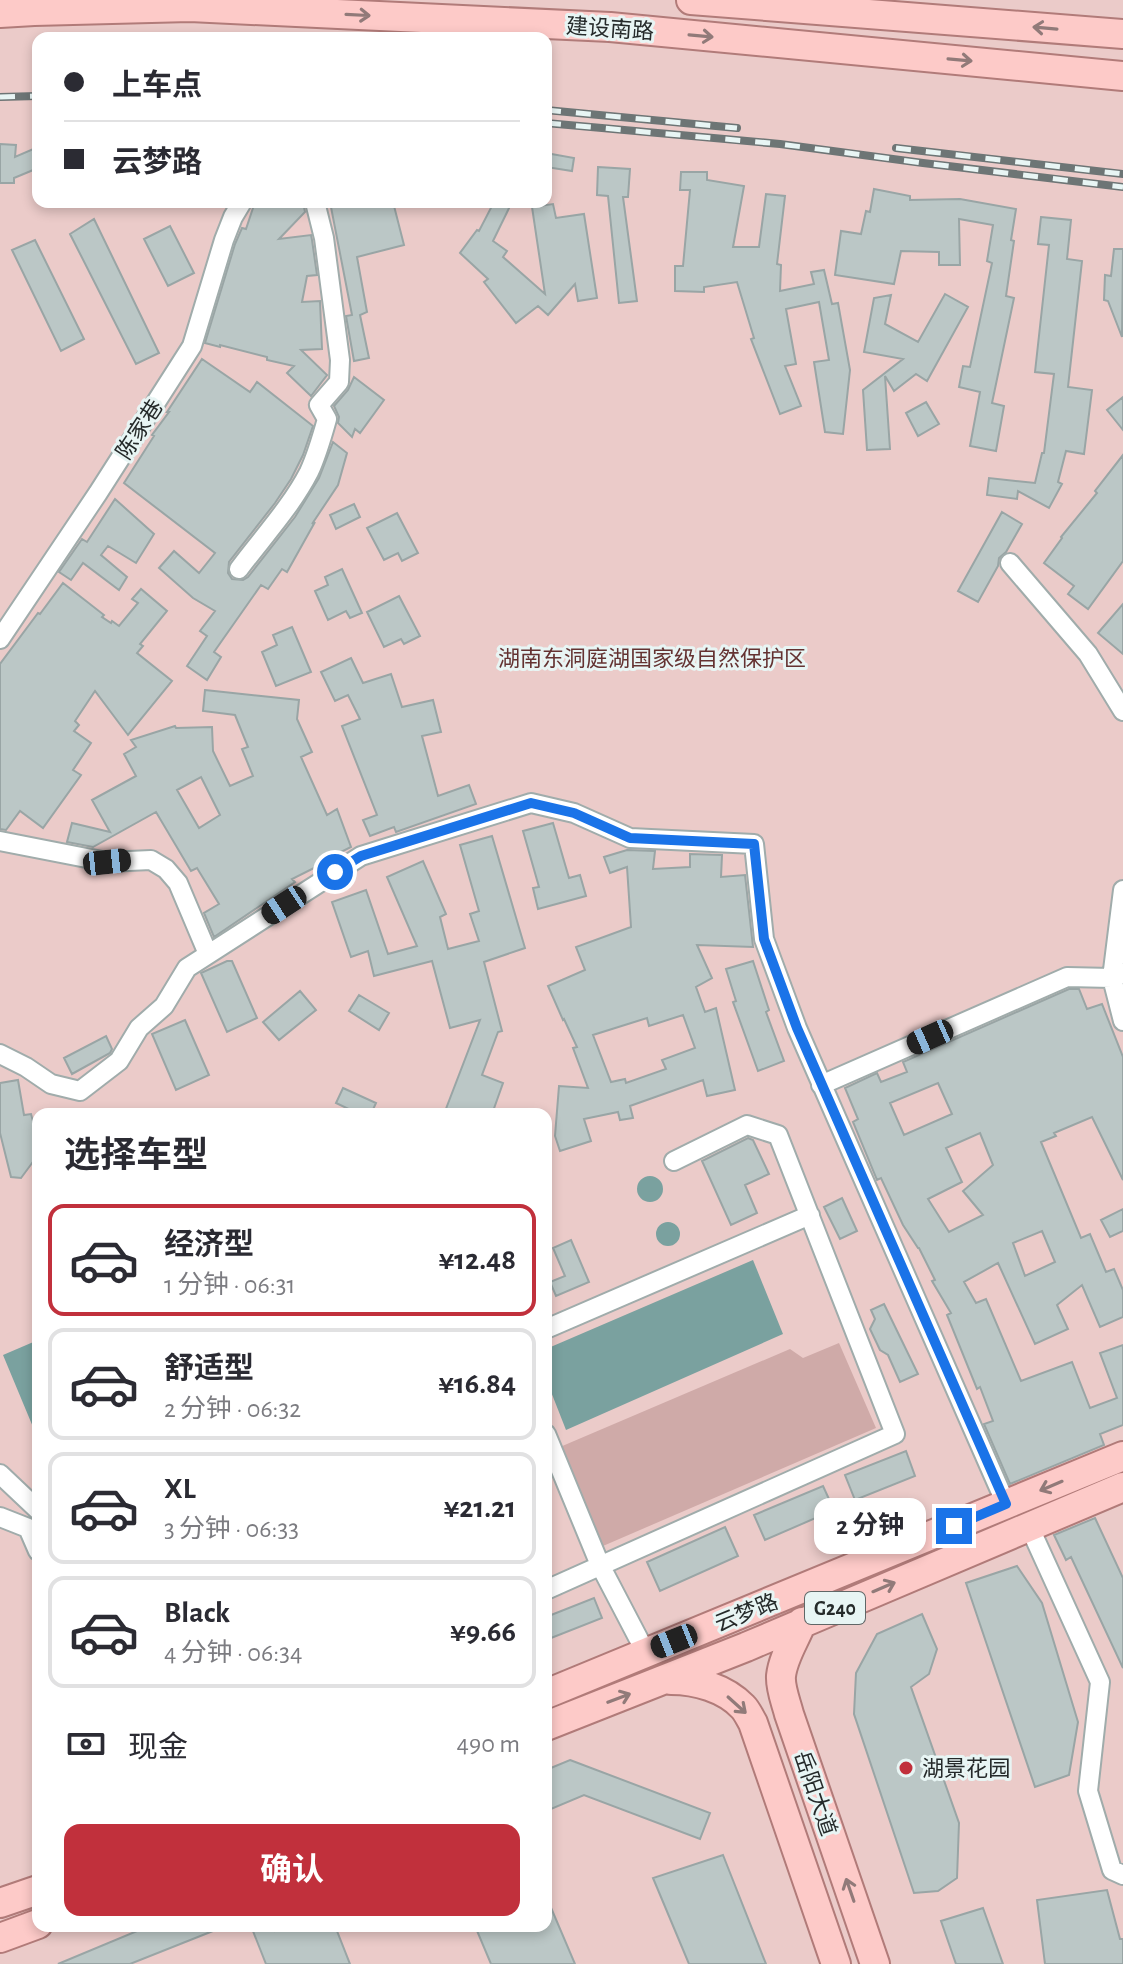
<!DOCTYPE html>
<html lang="zh">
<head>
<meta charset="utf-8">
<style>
	:root { --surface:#fff; --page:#f2f2f3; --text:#2b2b33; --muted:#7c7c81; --line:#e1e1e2; --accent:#c1303c }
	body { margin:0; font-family:"Alegreya Sans","Noto Sans SC",sans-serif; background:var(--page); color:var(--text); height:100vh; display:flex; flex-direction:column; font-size:30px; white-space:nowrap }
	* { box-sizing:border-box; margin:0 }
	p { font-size:26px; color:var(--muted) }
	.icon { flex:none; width:44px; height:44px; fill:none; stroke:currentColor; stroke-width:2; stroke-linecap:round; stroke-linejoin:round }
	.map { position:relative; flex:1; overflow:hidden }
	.sheet { position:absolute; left:32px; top:1108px; width:520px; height:824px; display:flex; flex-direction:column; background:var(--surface); border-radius:16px; box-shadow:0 4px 12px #0003 }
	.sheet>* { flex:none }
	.guide { position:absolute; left:32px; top:32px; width:520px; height:176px; border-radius:16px; box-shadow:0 4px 12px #0003; display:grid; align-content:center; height:176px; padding:0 32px; background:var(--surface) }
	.end { position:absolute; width:36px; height:36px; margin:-18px; border:10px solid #1a73e8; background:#fff; box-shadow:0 0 0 4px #fff }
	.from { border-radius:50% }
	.bubble { position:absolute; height:56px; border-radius:16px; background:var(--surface); box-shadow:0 4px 12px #0003; font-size:26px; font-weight:700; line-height:56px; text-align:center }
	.car { position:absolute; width:24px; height:48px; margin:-24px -12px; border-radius:10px; box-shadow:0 0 6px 2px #0007; background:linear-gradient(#222 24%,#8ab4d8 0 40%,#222 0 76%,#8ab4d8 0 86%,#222 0) }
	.guide b { display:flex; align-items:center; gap:28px; height:76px; font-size:30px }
	.guide b+b { border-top:2px solid var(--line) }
	.guide i { width:20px; height:20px; background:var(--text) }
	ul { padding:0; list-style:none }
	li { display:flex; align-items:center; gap:24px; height:112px; margin:0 16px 12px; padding:0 16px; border:4px solid var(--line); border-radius:16px }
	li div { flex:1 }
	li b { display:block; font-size:30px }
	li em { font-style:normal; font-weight:700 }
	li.on { border-color:var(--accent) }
	li>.icon { width:72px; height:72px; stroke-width:1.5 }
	h2 { padding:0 32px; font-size:36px; line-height:96px }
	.pay { display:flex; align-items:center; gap:20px; height:88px; padding:0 32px; font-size:30px }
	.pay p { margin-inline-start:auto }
	.cta { display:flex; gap:16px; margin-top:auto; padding:16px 32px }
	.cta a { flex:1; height:92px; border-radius:16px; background:var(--accent); color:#fff; font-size:32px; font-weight:700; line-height:92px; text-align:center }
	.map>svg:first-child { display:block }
	.green { fill:#ebcbc9; fill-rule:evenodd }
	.forest { fill:#cfaaa8 }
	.water { fill:#7aa19f }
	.building { fill:#bbc7c6; stroke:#99a5a5; stroke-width:2; fill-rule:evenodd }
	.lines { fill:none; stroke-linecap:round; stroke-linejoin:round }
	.minor-casing { stroke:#a0acab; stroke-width:22 }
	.primary-casing { stroke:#b17b79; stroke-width:32 }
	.minor { stroke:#fff; stroke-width:18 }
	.primary { stroke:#fdcac8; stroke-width:28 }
	.rail-casing { stroke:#6d7575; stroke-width:8 }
	.rail { stroke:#e8f5f4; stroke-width:5; stroke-dasharray:15; stroke-linecap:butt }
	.oneway { stroke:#917a79 }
	.route { stroke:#1a73e8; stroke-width:10 }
	.poi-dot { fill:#c1303c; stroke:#e8f5f4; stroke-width:3 }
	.labels { text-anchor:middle; stroke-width:6; stroke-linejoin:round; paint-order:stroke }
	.shield { fill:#e8f5f4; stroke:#606767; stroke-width:2 }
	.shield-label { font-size:20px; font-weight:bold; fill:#252a2a }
	.street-label { font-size:22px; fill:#252a2a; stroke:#e8f5f4 }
	.park-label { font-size:22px; fill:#643231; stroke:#e8f5f4 }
	.poi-label { font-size:22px; fill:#252a2a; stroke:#e8f5f4; text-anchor:start }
</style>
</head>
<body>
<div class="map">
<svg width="1123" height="1964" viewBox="0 0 1123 1964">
	<rect width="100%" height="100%" fill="#e8f5f4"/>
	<!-- green -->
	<path class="green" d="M0 0H1123V1964H0ZM38 38H546V202H38ZM38 1114H546V1926H38Z"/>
	<!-- forest -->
	<path class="forest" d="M839 1343 876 1428 603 1546 560 1447 790 1349 803 1358Z"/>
	<!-- water -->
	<path class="water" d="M637 1189a13 13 0 1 1 26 0a13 13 0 1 1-26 0Z
		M656 1234a12 12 0 1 1 24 0a12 12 0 1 1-24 0Z
		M753 1260 783 1334 566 1430 546 1379V1349Z
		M38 1340V1439L3 1355Z"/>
	<!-- building -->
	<path class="building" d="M0 144 16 145 15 157 38 147V168L14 178V183H0Z
		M546 153 574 158 572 171 546 167Z
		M598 167 630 169 628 197H623L637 301 619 303 608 196 597 195Z
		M681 172H707V180L744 186 733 247H759L766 194 785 196 777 264 781 265 780 291 814 284 811 272 824 270 832 304 838 303 850 370 843 434 825 432 814 362 829 360 819 302 786 309 796 364 785 366 801 406 780 414 751 339 754 338 737 282 704 287V292L675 291V266H683L690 190H680Z
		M874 189 910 196V200L960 199 1016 209 1011 240 1014 241 1006 296 1014 298 992 403 1004 406 996 451 970 446 980 392 959 387 963 366 970 367 992 263 987 261 993 225 959 219 960 265H939V252L901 251 894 284 835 275 841 231 861 234 866 211 870 212Z
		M255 202H303L305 212 279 239 311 235 312 240 317 275 307 276 302 302 320 301 322 349 301 350 327 375 311 396 287 373 294 366 267 360V357L220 345V347L205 343 235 244 242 228 246 229Z
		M330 202H393L404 245 357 257 367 312 360 315 369 358 354 361 346 316 352 315Z
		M494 202H512L493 241 507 251 503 257 545 294 532 207 553 204 556 218 584 214 597 298 578 301 575 284 548 315 538 306 516 323 484 282 488 279 460 253 477 230 479 231Z
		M1041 217 1071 220 1067 259 1082 261 1068 387 1092 390 1084 454 1066 451 1058 482 1062 484 1049 508 1018 491 1017 499 987 495 989 478 1035 483 1042 453H1044L1054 374 1035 372 1049 245 1038 244Z
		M94 219 159 353 136 364 70 234Z
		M170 226 194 273 168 286 144 239Z
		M35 240 84 339 61 351 12 250Z
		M1114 249H1123L1122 337 1108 301 1104 300 1105 275 1111 276Z
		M945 294 968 307 927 381 916 374 894 391 885 376 890 449 867 450 863 390 903 359 864 352 874 298 891 295 885 324 918 342Z
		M202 359 250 392 257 382 313 426 303 455 291 479 275 503 229 562 228 573 232 579 243 580 248 577 295 517 319 478 333 442 347 453 338 485 312 524 315 522 287 572 282 569 268 589 261 585 214 652 221 657 207 680 187 666 207 636 200 631 215 611 193 598 159 568 174 551 199 573 215 553 124 483 154 436 152 435 169 412H167Z
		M354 377 384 400 360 433 355 429 352 437 338 423 339 417 334 406 348 390Z
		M1123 397V430L1107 410Z
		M926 402 939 424 918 436 906 413Z
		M1123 455V561L1088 609 1068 594 1074 586 1044 563 1062 538 1061 537 1097 493 1095 491Z
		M115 499 154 534 136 563 108 546 101 555 127 577 119 590 83 563 71 580 59 572 82 539 87 542Z
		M354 504 360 517 336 529 330 515Z
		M1002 512 1022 524 1006 552 999 558 998 566 978 602 958 591Z
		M397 513 418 553 402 561 398 553 384 560 367 528Z
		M342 569 362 613 350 618 346 611 328 620 315 591 328 585 325 577Z
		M63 583 104 615 102 617 111 623 112 621 119 626 138 603 132 599 141 589 167 611 140 644 143 646 137 653 172 681 128 735 95 691 75 721 79 725 74 731 91 743 73 770 81 775 43 828 20 811 6 830 0 829V664L38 613 40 614Z
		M399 596 420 636 404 644 401 639 384 647 367 612Z
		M1123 604V654L1098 633Z
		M292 627 311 672 276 686 262 652 277 645 273 635Z
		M351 658 363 683 391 674 402 707 433 700 441 732 422 736 438 796 469 785 476 804 396 832 394 827 370 836 363 820 377 815 342 726 360 719 348 695 335 701 321 672Z
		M205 690 299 700 297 719 312 752 301 757 327 815 337 809 351 847 325 860 326 862 292 879 295 882 214 937 204 913 219 904 197 868 191 871 156 812 93 847 67 842 72 823 110 832 92 800 136 776 124 754 136 747 131 740 175 726 176 728 212 727 213 751 230 786 253 776 242 749 248 747 235 715 203 711ZM201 777 220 815 199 828 177 790Z
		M553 823 569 878 580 875 586 896 538 909 533 888 539 887 523 831Z
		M492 836 525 948 484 962 502 1031 498 1032 482 1075 503 1083 492 1114H444L480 1020 450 1028 432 961 374 976 368 951 351 957 332 902 366 890 388 954 417 946 387 877 423 861 446 914 440 917 448 949 479 941 470 914 479 911 460 845Z
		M627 850 655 851 653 869 690 867V854L722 855 721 877 745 875 753 947 697 945 712 978 696 987 705 1012 716 1008 735 1090 707 1096 703 1080 630 1106 633 1118 620 1120 618 1112 584 1119 591 1141 560 1151 555 1136 559 1086 588 1088 573 1048 577 1047 564 1019 563 1020 548 986 585 970 576 947 631 927 627 867 610 873 604 857ZM683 1015 695 1048 662 1060 666 1069 626 1083 625 1079 611 1082 593 1035 647 1018 649 1026Z
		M227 961H232L257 1018 227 1032 201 973Z
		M753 961 769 1010 766 1012 784 1061 758 1071 733 1002 736 1001 726 969Z
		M1069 989H1079L1087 1009 1102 1004 1123 1057V1180L1092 1117 1054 1133 1056 1136 1041 1142 1081 1238 1090 1234 1106 1272 1114 1269 1123 1290V1317L1100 1327 1082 1285 1057 1305 1068 1329 1035 1344 998 1263 964 1282 976 1303 986 1299 1021 1381 1072 1362 1090 1408 1117 1398 1100 1353 1123 1345V1425L1100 1434 1104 1445 1010 1484 984 1424 993 1421 980 1387 977 1389 947 1315 951 1313 932 1281 935 1280 919 1248H918L903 1225 881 1178 877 1180 853 1122 858 1119 845 1088 877 1073 881 1082 907 1072 903 1062ZM938 1083 952 1114 904 1135 890 1103ZM980 1133 993 1165 963 1191 983 1215 949 1232 928 1199 962 1182 946 1148ZM1042 1231 1055 1262 1025 1276 1013 1243Z
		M300 991 316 1010 279 1040 263 1022Z
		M359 995 389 1013 379 1030 349 1011Z
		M185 1020 209 1075 176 1090 152 1034Z
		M106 1036 112 1049 110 1053 72 1074 64 1058Z
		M18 1080 24 1115 31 1114 38 1140V1155L21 1178 11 1177 0 1133V1083Z
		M343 1088 376 1103 371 1114H359L336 1103Z
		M748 1138 753 1140 769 1174 745 1185 757 1213 731 1225 702 1161Z
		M842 1198 857 1231 840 1239 824 1207Z
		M1123 1209V1231L1110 1237 1101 1220Z
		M571 1240 589 1282 556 1296 550 1282 565 1276 553 1248Z
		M884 1304 918 1374 900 1382 888 1355 880 1350 870 1329 875 1319 871 1310Z
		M906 1451 915 1476 855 1500 845 1475Z
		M823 1486 834 1510 765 1540 754 1515Z
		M1095 1518 1123 1578V1668L1071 1557 1066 1560 1054 1535Z
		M725 1527 738 1556 660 1591 647 1562Z
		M1017 1566 1042 1603 1078 1722 1069 1775 1035 1787 966 1583Z
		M594 1598 602 1618 546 1640V1617Z
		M922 1614 937 1649 929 1674 911 1687 959 1823 957 1878 938 1891 914 1893 854 1714 856 1673 877 1634Z
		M570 1760 710 1813 700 1839 584 1795 551 1809 546 1799V1770Z
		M723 1855 766 1964H689L653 1878Z
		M1107 1890 1120 1939H1123V1964H1045L1037 1900Z
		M546 1896 575 1964H491L475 1926H546Z
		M983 1908 1003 1964H956L941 1921Z
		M149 1926 223 1927 130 1964H58Z
		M251 1926H274L275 1931 288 1926H335L350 1964H266Z"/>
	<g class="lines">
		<defs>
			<path id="minor" d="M1010 563 1088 654 1123 711
				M239 569C262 538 291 507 309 472 317 455 322 437 327 419L319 405 339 382 340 360 324 238 315 202
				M0 639 98 493 192 346 224 240 233 217 242 202
				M0 841 107 862 151 860 166 869 178 883 208 954
				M1123 890 1112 978 1123 1021
				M0 1054 26 1067 51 1084 80 1091 119 1061 139 1028 164 1006 187 968 361 856 531 803 574 813 630 838 754 844 764 939 797 1028 1006 1504
				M821 1085 1067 977 1112 978 1123 973
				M546 1329 810 1215
				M546 1434 600 1565 646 1653
				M0 1474 38 1510
				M0 1517 28 1528 38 1551
				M1029 1526 1100 1682 1088 1791 1112 1870 1123 1875
				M546 1590 895 1434 778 1135 747 1125 674 1161"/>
			<path id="primary" d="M691 0 1123 34
				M0 13 34 11 190 7 610 27 1123 76
				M802 1622C795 1640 783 1657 781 1676 780 1688 786 1702 789 1714L875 1964
				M671 1680C696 1680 725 1688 743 1707 747 1711 750 1718 753 1723L836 1964
				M546 1694 1123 1456
				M546 1726 746 1647 1123 1487
				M0 1903 38 1890
				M0 1938 38 1924"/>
		</defs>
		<!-- minor casing -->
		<use href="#minor" class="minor-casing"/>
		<!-- primary casing -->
		<use href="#primary" class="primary-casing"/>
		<!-- minor -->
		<use href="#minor" class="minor"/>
		<!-- primary -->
		<use href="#primary" class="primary"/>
		<defs>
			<path id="rail" d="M0 97 38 96
				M546 110 737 128
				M546 123 780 144 923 163 1123 187
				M896 148 1123 174"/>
		</defs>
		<!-- rail casing -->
		<use href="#rail" class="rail-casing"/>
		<!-- rail -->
		<use href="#rail" class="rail"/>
	</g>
	<!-- one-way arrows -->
	<defs><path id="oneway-shaft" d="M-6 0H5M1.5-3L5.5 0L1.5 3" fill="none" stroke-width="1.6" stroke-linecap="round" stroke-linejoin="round" transform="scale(2)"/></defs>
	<g class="oneway">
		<use href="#oneway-shaft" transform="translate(358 15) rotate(3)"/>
		<use href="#oneway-shaft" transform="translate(1045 28) rotate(-175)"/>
		<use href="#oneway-shaft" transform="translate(701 36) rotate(5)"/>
		<use href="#oneway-shaft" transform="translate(960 60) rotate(5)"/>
		<use href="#oneway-shaft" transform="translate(1051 1486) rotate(157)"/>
		<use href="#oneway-shaft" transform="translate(884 1587) rotate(-23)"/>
		<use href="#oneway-shaft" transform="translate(619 1698) rotate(-21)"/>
		<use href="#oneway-shaft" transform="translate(737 1705) rotate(42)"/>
		<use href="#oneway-shaft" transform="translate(850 1890) rotate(-109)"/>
	</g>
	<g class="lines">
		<!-- route -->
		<path class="route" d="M335 872 361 856 531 803 574 813 630 838 754 844 764 939 797 1028 1006 1504 954 1526"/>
	</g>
	<!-- markers -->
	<circle class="poi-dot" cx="906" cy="1768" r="8"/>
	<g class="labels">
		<!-- shield labels -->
		<rect class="shield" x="805" y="1592" width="60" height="32" rx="6"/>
		<g class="shield-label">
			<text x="835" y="1615">G240</text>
		</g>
		<!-- street labels -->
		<g class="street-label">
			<text transform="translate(610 28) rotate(4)" y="8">建设南路</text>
			<text transform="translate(139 429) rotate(-57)" y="8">陈家巷</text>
			<text transform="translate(746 1612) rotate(-22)" y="8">云梦路</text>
			<text transform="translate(816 1793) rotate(71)" y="8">岳阳大道</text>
		</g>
		<!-- park labels -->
		<g class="park-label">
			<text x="652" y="666">湖南东洞庭湖国家级自然保护区</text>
		</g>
		<!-- poi labels -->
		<g class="poi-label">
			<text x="922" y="1776">湖景花园</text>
		</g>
	</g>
</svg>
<i class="end from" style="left:335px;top:872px"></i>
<i class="end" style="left:954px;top:1526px"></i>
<div class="bubble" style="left:814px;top:1498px;width:112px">2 分钟</div>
<i class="car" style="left:107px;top:862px;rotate:84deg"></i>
<i class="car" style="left:284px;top:905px;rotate:237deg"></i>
<i class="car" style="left:930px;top:1037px;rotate:246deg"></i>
<i class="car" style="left:674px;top:1641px;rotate:248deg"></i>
<div class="guide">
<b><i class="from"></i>上车点</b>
<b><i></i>云梦路</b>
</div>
<section class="sheet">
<h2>选择车型</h2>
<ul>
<li class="on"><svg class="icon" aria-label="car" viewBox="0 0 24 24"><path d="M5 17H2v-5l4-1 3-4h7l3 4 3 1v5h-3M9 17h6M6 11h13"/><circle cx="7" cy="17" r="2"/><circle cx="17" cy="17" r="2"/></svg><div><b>经济型</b><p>1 分钟 · 06:31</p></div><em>¥12.48</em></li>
<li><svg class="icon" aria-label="car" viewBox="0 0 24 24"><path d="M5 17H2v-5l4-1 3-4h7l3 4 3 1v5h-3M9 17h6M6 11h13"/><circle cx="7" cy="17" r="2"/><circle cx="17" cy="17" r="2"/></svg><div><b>舒适型</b><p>2 分钟 · 06:32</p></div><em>¥16.84</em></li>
<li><svg class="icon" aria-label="car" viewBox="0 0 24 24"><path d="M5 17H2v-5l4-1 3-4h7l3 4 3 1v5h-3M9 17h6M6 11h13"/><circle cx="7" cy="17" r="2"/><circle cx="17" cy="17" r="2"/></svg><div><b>XL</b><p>3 分钟 · 06:33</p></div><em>¥21.21</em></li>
<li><svg class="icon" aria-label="car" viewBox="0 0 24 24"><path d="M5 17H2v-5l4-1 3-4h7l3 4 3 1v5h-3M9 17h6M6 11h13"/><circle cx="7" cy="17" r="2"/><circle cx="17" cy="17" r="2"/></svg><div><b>Black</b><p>4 分钟 · 06:34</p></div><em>¥9.66</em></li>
</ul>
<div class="pay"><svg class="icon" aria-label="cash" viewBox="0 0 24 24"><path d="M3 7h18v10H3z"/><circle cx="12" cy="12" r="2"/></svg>现金<p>490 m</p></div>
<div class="cta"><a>确认</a></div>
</section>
</div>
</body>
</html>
